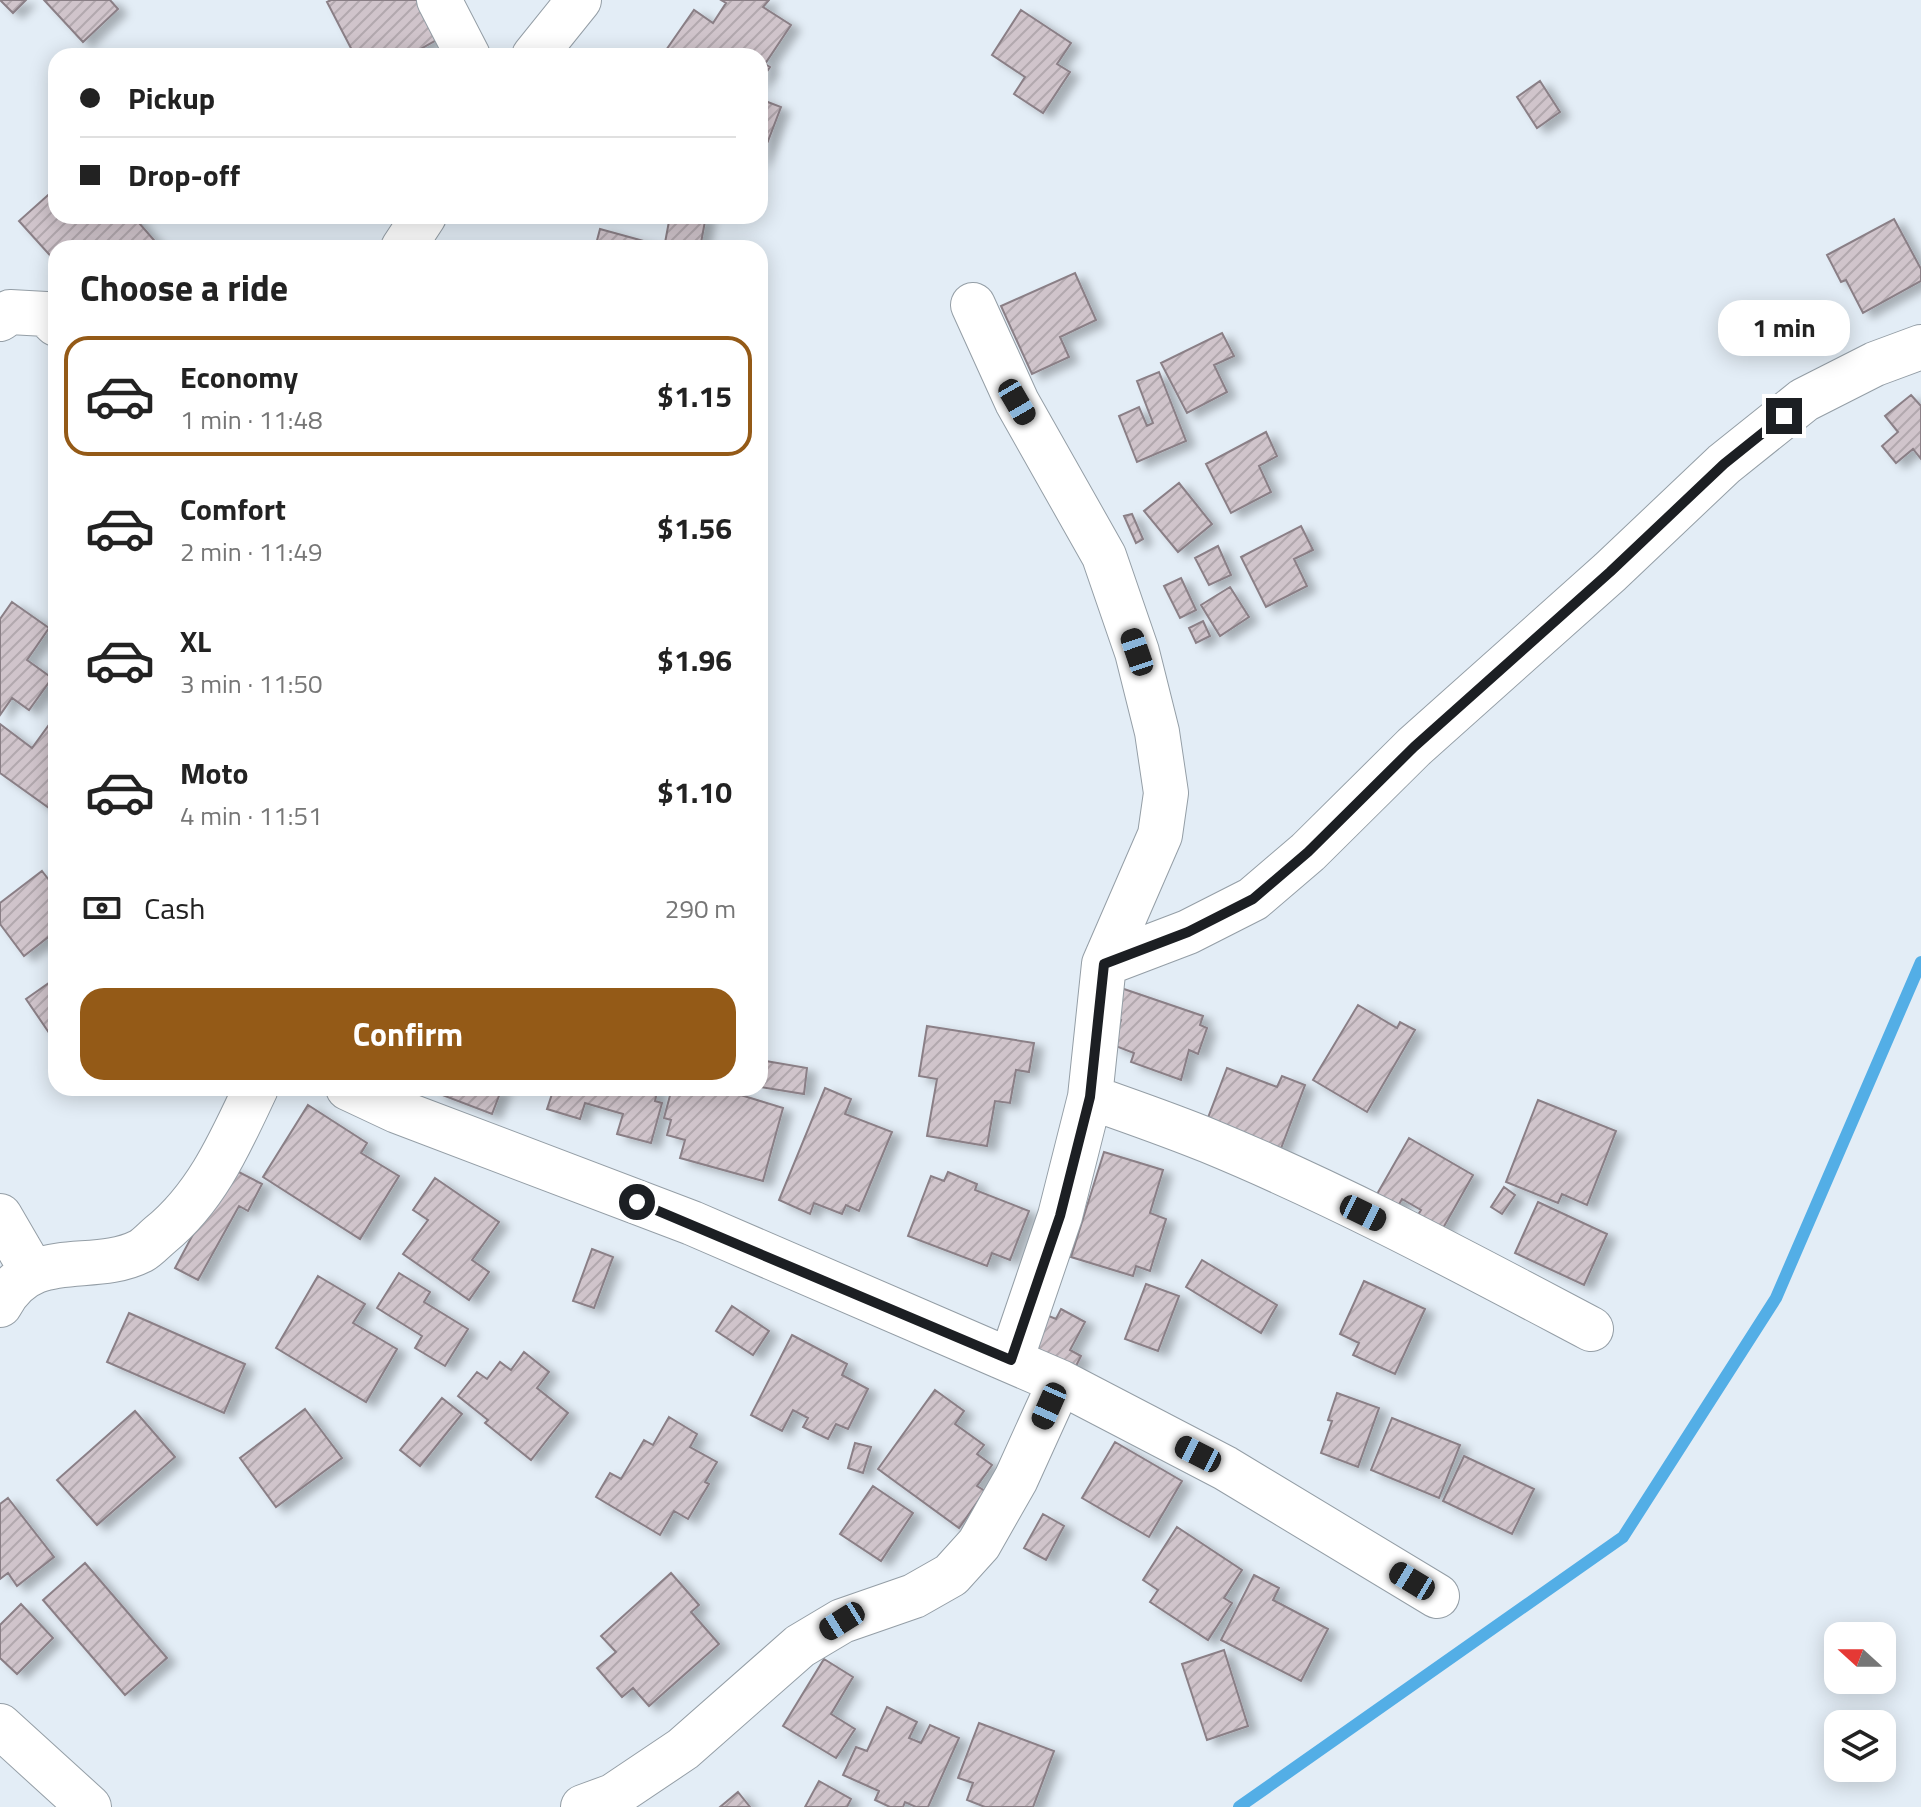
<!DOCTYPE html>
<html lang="en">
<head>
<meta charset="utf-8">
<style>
	:root { --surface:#fff; --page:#f2f2f2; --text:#222; --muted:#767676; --line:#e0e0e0; --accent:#945a17 }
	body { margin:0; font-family:"Titillium Web",sans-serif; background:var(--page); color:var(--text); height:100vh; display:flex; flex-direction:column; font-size:30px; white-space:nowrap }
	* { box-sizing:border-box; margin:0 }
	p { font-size:26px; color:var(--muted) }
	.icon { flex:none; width:44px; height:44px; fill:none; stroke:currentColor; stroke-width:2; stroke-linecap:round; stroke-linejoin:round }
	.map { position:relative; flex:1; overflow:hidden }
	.side { position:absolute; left:48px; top:240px; width:720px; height:856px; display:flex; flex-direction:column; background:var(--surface); border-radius:24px; box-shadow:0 4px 20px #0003 }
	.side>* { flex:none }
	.guide { position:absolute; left:48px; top:48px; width:720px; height:176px; border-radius:24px; box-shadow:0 4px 20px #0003; display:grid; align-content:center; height:176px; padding:0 32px; background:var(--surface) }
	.needle { width:52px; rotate:291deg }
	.controls { position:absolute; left:1824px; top:1622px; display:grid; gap:16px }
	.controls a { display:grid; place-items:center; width:72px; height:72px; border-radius:16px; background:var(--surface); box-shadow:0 4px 20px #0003; font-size:40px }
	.end { position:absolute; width:36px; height:36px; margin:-18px; border:10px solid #1c1f23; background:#fff; box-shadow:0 0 0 4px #fff }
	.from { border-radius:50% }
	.bubble { position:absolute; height:56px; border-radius:24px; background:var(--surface); box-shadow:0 4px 20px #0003; font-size:26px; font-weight:700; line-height:56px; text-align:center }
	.car { position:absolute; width:24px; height:48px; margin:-24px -12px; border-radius:10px; box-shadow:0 0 6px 2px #0007; background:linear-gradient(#222 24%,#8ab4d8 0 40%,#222 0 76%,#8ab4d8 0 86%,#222 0) }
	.guide b { display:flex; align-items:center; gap:28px; height:76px; font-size:30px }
	.guide b+b { border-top:2px solid var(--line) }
	.guide i { width:20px; height:20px; background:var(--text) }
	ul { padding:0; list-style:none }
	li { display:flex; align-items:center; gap:24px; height:120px; margin:0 16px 12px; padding:0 16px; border:4px solid transparent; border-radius:24px }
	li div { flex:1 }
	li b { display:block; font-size:30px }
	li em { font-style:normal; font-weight:700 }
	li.active { border-color:var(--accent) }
	li>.icon { width:72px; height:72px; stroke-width:1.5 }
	h2 { padding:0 32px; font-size:36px; line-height:96px }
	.pay { display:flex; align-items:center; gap:20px; height:88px; padding:0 32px; font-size:30px }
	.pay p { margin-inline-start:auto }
	.button { display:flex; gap:16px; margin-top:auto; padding:16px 32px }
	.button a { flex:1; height:92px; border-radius:24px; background:var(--accent); color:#fff; font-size:32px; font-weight:700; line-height:92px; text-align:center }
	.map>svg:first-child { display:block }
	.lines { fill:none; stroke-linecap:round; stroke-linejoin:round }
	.stream { stroke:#53aee6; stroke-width:12 }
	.building { fill:url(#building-hatch); stroke:#8a7f86; stroke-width:2; filter:url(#shadow) }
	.minor-casing { stroke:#949ea6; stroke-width:46 }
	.minor { stroke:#fff; stroke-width:44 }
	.route { stroke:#1c1f23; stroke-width:10 }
</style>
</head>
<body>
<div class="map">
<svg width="1921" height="1807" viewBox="0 0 1921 1807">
	<defs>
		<pattern id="building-hatch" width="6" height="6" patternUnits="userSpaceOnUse" patternTransform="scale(2)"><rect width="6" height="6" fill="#d0c4cb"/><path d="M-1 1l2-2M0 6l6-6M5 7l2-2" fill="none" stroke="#b2a8ae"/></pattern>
		<filter id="shadow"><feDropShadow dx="9" dy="5" stdDeviation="4" flood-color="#0004"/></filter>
	</defs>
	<rect width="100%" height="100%" fill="#e3edf6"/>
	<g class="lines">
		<!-- stream -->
		<path class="stream" d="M1239 1807 1623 1537 1776 1298 1921 962"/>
	</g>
	<!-- building -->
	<path class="building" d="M0 0H26L13 13Z
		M44 0H110L118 9 83 42Z
		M331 0H429L447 34 419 50 422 56H355L327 2Z
		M721 0H769L763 7 791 25 765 64 770 67 760 82V56H668L664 53 694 10 713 23 726 3Z
		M1021 10 1071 43 1057 64 1070 72 1043 113 1014 94 1025 77 992 55Z
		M1540 81 1560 112 1537 128 1517 97Z
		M760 99 781 107 760 162Z
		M56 188V216H133L160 247 56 248V262L19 221Z
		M670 216H706L700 248H664Z
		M1894 219 1921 269V281L1863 313 1846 280 1841 282 1827 255Z
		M600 229 651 243 650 248H595Z
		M1075 273 1096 320 1060 337 1069 357 1032 374 1001 306Z
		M1222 333 1234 356 1214 365 1227 392 1187 413 1161 363Z
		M1159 372 1186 441 1137 462 1119 416 1139 407 1147 426 1153 423 1137 381Z
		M1911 395 1921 406V459L1913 449 1896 463 1882 446 1898 432 1885 416Z
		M1266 432 1277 456 1259 466 1271 492 1231 513 1206 464Z
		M1179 483 1212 524 1178 552 1144 511Z
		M1132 514 1143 539 1136 543 1124 516Z
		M1301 526 1313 550 1294 559 1307 586 1266 607 1241 557Z
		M1218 546 1231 575 1209 585 1195 558Z
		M1181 578 1196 610 1180 618 1164 586Z
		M1230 587 1249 617 1220 636 1201 605Z
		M12 602 49 628 27 660 52 678 29 710 12 698 0 715V619Z
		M1203 621 1210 636 1196 643 1189 628Z
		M56 715V813L0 773V724L32 748Z
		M42 871 56 889V931L24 956 0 924V903Z
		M56 978V1043L26 999Z
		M1121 988 1203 1016 1200 1025 1207 1028 1198 1054 1189 1050 1181 1080 1131 1062 1134 1053 1113 1045 1121 1020 1111 1017Z
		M1358 1005 1397 1028 1400 1022 1415 1030 1367 1112 1313 1080Z
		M927 1026 1034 1043 1029 1072 1016 1070 1010 1103 995 1101 987 1146 927 1136 937 1079 919 1076Z
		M760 1060 807 1068 804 1094 760 1087Z
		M1227 1068 1277 1087 1282 1076 1305 1085 1280 1151 1206 1123Z
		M439 1088H502L492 1114 437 1093Z
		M554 1088H658L655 1101 662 1103 651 1143 617 1134 623 1114 585 1103 580 1119 547 1109Z
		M672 1088H718L783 1108 763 1181 680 1158 685 1140 667 1135 671 1120 664 1118Z
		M825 1088 851 1099 845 1114 892 1132 859 1211 846 1205 842 1214 814 1203 810 1214 779 1200Z
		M1538 1100 1616 1131 1587 1205 1562 1194 1558 1203 1506 1182Z
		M308 1105 367 1143 361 1153 399 1176 360 1239 263 1177Z
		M1409 1138 1473 1175 1438 1237 1413 1223 1421 1210 1402 1199 1393 1215 1372 1203Z
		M1104 1152 1163 1170 1150 1213 1166 1219 1150 1271 1136 1266 1133 1276 1071 1257Z
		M229 1167 262 1184 248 1211 239 1206 198 1280 175 1268Z
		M948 1172 977 1184 975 1190 1029 1211 1010 1260 992 1253 987 1266 908 1236 931 1176 944 1181Z
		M435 1178 499 1222 472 1260 489 1272 469 1300 403 1254 428 1220 413 1210Z
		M1504 1187 1515 1195 1502 1214 1491 1207Z
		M1538 1202 1607 1234 1584 1285 1515 1253Z
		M592 1249 613 1257 594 1308 573 1301Z
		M1202 1260 1277 1305 1261 1333 1186 1287Z
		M399 1273 430 1292 424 1302 468 1329 445 1366 415 1348 422 1336 377 1308Z
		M318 1276 365 1304 353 1323 397 1349 366 1402 276 1348Z
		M1364 1281 1425 1309 1395 1374 1353 1355 1359 1343 1340 1334Z
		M1146 1284 1179 1296 1158 1351 1125 1339Z
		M732 1306 769 1331 753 1355 716 1331Z
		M1061 1309 1085 1322 1070 1350 1081 1356 1074 1370 1027 1347 1044 1314 1056 1319Z
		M129 1313 245 1364 224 1413 107 1362Z
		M792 1335 847 1364 842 1375 868 1389 848 1429 836 1424 828 1439 803 1427 808 1418 793 1410 782 1431 751 1415Z
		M524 1352 549 1372 537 1388 568 1413 531 1460 485 1423 488 1420 458 1396 477 1372 487 1379 500 1362 511 1370Z
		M935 1390 964 1411 955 1424 984 1445 977 1454 992 1465 977 1486 985 1491 959 1528 878 1469Z
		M1337 1393 1379 1408 1358 1467 1321 1453 1332 1421 1328 1420Z
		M442 1398 462 1414 420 1466 400 1450Z
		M305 1409 342 1458 276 1507 240 1458Z
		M135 1411 175 1457 97 1525 57 1480Z
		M669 1417 697 1434 690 1447 717 1462 705 1482 709 1484 688 1519 674 1511 660 1535 596 1497 610 1473 621 1479 644 1440 653 1445Z
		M1392 1418 1460 1445 1439 1498 1371 1470Z
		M1115 1442 1182 1481 1149 1537 1082 1498Z
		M855 1443 871 1447 863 1473 848 1468Z
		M1464 1456 1534 1489 1512 1534 1443 1501Z
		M873 1486 913 1513 881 1561 840 1534Z
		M8 1498 54 1557 17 1586 8 1573 0 1579V1504Z
		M1043 1514 1064 1526 1046 1560 1024 1548Z
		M1177 1527 1242 1570 1224 1598 1232 1603 1208 1640 1150 1602 1158 1590 1143 1580Z
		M85 1563 167 1658 125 1695 43 1600Z
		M671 1573 699 1605 691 1612 719 1644 649 1706 633 1688 622 1697 597 1668 616 1652 601 1636Z
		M1254 1575 1279 1588 1273 1600 1328 1629 1301 1681 1221 1640Z
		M21 1604 53 1638 17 1674 0 1658V1625Z
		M1224 1650 1248 1726 1207 1740 1182 1664Z
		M824 1659 853 1677 831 1714 855 1729 836 1758 783 1726Z
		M887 1707 917 1722 909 1738 921 1743 930 1725 959 1738 928 1807H916L905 1802 903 1807H890L875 1800 879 1791 843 1775 856 1747 867 1751Z
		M979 1723 1054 1751 1033 1807H985L967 1800 973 1783 958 1778Z
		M819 1781 851 1799 847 1807H805Z
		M738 1792 750 1807H720Z"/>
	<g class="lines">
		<defs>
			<path id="minor" d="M439 0 468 56
				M534 56 579 0
				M403 248 424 216
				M973 305 1017 402 1104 556 1137 652 1157 732 1166 793 1160 835 1104 964 1090 1097 1060 1216 1011 1360
				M0 319 10 312 46 314 56 324
				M1104 964 1188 932 1253 899 1308 852 1414 747 1610 572 1724 464 1804 400 1875 364 1921 347
				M348 1088 397 1111 692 1223 1060 1382 1225 1468 1437 1596
				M1090 1097C1129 1111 1170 1125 1209 1141 1340 1195 1466 1263 1591 1329
				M0 1216 32 1271
				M0 1305C31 1245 92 1276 141 1251 148 1247 154 1240 160 1235 207 1197 231 1141 256 1088
				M0 1726 89 1807
				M583 1807 613 1796 683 1749 800 1646 842 1621 914 1596 951 1575 979 1544 1016 1479 1060 1382"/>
		</defs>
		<!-- minor casing -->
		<use href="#minor" class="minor-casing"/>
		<!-- minor -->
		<use href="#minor" class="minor"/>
	</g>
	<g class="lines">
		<!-- route -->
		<path class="route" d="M637 1202 1011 1360 1060 1216 1090 1097 1104 964 1188 932 1253 899 1308 852 1414 747 1610 572 1724 464 1784 416"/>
	</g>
</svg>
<div class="controls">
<a><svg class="needle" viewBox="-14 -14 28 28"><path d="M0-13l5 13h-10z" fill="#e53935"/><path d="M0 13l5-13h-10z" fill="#767676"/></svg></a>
<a><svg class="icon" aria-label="layers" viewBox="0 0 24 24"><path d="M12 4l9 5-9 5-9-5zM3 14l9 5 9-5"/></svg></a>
</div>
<i class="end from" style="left:637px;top:1202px"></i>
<i class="end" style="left:1784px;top:416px"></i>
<div class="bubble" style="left:1718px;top:300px;width:132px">1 min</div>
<i class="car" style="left:1017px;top:402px;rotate:150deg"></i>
<i class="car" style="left:1137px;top:652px;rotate:341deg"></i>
<i class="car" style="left:1363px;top:1213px;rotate:116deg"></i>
<i class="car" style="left:1049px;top:1406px;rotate:204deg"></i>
<i class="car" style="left:1198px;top:1454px;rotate:297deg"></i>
<i class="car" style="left:1412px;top:1581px;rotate:301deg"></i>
<i class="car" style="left:842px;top:1621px;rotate:238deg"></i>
<div class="guide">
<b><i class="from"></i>Pickup</b>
<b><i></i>Drop-off</b>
</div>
<section class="side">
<h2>Choose a ride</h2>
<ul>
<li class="active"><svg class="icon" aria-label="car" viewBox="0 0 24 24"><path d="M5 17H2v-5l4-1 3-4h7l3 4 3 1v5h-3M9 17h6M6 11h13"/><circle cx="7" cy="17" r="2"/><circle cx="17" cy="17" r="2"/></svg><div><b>Economy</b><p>1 min · 11:48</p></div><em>$1.15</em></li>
<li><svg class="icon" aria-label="car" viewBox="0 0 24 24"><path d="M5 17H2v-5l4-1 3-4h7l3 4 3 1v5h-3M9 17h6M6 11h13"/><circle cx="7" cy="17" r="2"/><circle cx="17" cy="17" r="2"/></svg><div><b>Comfort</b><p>2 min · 11:49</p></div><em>$1.56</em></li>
<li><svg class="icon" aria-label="car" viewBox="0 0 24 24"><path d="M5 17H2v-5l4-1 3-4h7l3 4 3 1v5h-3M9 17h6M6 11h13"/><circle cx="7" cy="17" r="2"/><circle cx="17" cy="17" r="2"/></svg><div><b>XL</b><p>3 min · 11:50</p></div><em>$1.96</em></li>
<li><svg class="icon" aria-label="car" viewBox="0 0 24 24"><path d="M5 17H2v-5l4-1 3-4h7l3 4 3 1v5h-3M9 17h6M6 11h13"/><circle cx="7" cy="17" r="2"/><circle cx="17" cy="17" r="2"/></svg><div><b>Moto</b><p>4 min · 11:51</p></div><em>$1.10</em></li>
</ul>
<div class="pay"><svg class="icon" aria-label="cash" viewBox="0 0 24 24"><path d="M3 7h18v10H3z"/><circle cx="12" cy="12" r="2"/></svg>Cash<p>290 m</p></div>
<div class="button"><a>Confirm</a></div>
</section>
</div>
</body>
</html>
